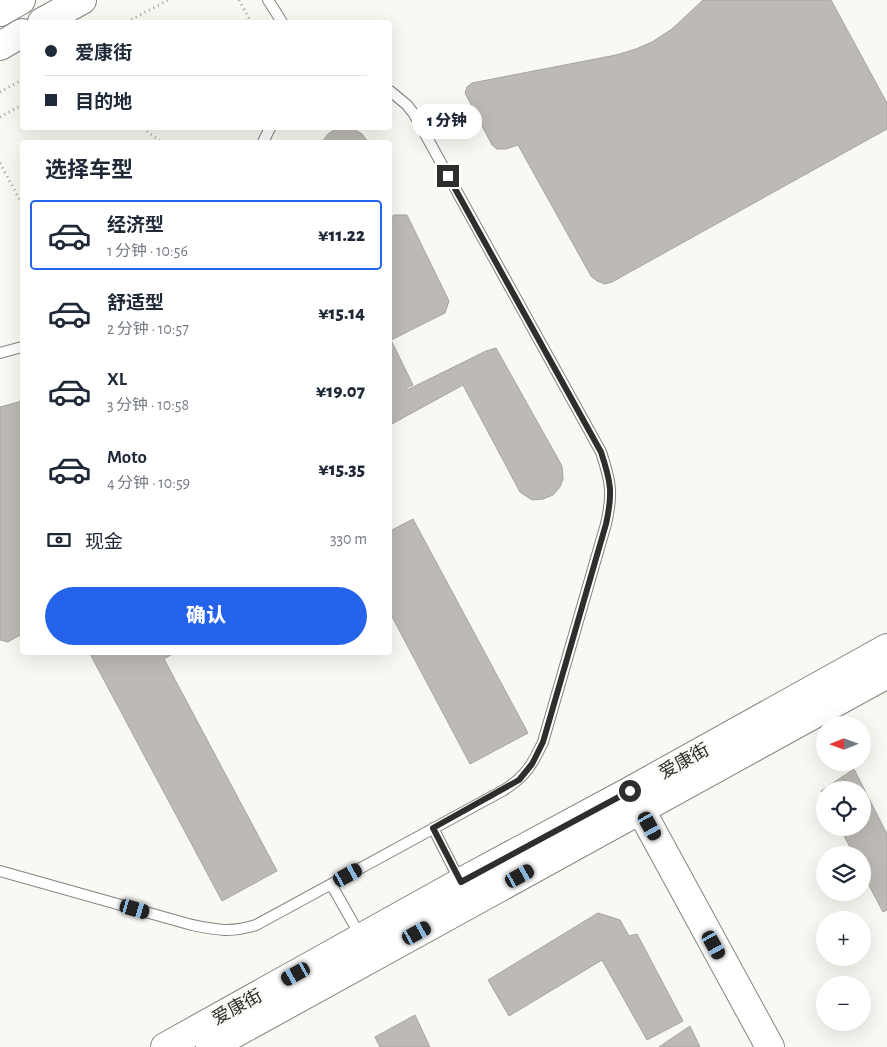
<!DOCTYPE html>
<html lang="zh">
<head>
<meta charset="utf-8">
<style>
	:root { --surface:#fff; --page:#f6f6f7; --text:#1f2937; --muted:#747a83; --line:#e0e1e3; --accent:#2563eb }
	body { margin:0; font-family:"Alegreya Sans","Noto Sans SC",sans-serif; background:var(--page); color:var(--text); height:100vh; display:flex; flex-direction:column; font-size:19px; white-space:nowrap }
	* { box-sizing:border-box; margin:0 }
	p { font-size:16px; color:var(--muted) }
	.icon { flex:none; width:28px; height:28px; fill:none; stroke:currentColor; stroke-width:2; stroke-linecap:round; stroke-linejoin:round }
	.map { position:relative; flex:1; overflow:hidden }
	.details { position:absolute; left:20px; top:140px; width:372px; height:515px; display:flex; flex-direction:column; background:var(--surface); border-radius:5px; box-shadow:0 5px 20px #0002 }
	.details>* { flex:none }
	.banner { position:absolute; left:20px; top:20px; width:372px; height:110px; border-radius:5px; box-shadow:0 5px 20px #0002; display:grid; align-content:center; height:110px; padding:0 25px; background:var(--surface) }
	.needle { width:32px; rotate:269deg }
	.buttons { position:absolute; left:816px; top:716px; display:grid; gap:10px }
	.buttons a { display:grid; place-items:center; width:55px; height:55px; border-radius:50%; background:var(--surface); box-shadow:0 5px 20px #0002; font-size:25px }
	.end { position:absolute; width:22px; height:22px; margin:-11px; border:6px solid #2e2f2c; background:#fff; box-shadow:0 0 0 2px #fff }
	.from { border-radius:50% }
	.bubble { position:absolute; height:35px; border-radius:18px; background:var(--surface); box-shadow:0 5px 20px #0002; font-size:16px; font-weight:800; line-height:35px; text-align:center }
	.car { position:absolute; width:15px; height:30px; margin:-15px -8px; border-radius:6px; box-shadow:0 0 4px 1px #0007; background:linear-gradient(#222 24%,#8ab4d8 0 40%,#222 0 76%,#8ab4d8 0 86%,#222 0) }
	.banner b { display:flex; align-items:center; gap:18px; height:48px; font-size:19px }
	.banner b+b { border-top:1px solid var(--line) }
	.banner i { width:12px; height:12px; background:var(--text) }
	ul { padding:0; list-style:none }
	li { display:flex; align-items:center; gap:15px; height:70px; margin:0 10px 8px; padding:0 15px; border:2px solid transparent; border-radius:5px }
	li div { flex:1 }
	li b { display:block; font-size:19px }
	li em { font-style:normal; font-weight:800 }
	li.selected { border-color:var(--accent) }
	li>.icon { width:45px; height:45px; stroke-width:1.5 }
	h2 { padding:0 25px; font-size:22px; line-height:60px }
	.pay { display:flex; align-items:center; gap:12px; height:55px; padding:0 25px; font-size:19px }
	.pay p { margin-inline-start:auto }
	.button { display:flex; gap:10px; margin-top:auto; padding:10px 25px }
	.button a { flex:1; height:58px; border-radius:30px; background:var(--accent); color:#fff; font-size:20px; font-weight:800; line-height:58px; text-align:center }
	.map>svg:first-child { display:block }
	.building { fill:#bdbab5; stroke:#a7a49e }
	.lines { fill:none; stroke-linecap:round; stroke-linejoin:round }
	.lane-casing { stroke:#83847e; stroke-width:12 }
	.secondary-casing { stroke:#83847e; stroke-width:30 }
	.path { stroke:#a0a19c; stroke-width:3; stroke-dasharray:1 4; stroke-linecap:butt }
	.lane { stroke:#fff; stroke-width:10 }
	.secondary { stroke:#fff; stroke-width:28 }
	.route { stroke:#2e2f2c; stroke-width:6 }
	.labels { text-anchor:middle; stroke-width:4; stroke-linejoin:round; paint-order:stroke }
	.street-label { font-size:18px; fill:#2e2f2c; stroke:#f8f9f3 }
</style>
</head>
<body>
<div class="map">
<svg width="887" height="1047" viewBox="0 0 887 1047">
	<rect width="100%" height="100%" fill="#f8f9f3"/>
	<!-- building -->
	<path class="building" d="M703 0H831L887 103V129L612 282 605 284 597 281 591 276 518 145 506 149H497L492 145 465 93 467 87 472 83 616 55 636 49 652 42 672 29Z
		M337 128H350L354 129 362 134 368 142H322L328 134Z
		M394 215H407L449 301 445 313 391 340 413 385 406 388 407 390 486 351 496 348 562 466 563 479 560 487 553 495 543 499 532 500 520 492 463 385 390 425V218Z
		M22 401V634L8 642 0 640V407Z
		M413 519 528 733 470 764 390 613V531Z
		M89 652H176L164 659 277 871 222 901Z
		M854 769 887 834V910L883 912 862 872V855H854L840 828H862V790H825V799L821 791Z
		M598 913 620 920 629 936 637 934 683 1021 647 1040 602 960 509 1016 488 980Z
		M415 1015 430 1047H380L375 1037Z
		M690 1026 700 1047H659Z"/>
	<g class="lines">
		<defs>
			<path id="lane" d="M268 0 282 22
				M263 142 270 128
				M0 353 22 347
				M433 828 460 881
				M0 871 192 925C217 930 231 933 256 925L504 790C526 776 532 765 543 742L606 524C613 493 611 482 601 452L414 114 407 105 390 91
				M331 884 361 937"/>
			<path id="secondary" d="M0 12 21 0
				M42 22 82 0
				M0 46 22 33
				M632 794 770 1047
				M165 1047 461 882 630 791 887 648
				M210 1047 887 674"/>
		</defs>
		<!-- lane casing -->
		<use href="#lane" class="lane-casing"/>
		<!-- secondary casing -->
		<use href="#secondary" class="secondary-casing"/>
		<!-- path -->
		<path class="path" d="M239 0 251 22
			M127 22 168 0
			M0 92 22 80
			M0 117 22 105
			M143 128 161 142
			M0 163 22 204"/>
		<!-- lane -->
		<use href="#lane" class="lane"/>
		<!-- secondary -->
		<use href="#secondary" class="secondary"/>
	</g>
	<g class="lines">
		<!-- route -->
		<path class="route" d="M448 176 601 452C611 482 613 493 606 524L543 742 532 764 519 780 433 828 461 882 630 791"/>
	</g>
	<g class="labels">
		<!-- street labels -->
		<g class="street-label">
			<text transform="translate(684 761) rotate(-29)" y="6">爱康街</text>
			<text transform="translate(237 1007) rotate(-29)" y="6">爱康街</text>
		</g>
	</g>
</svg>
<div class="buttons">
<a><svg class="needle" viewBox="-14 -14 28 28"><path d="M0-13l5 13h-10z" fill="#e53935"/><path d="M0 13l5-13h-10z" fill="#747a83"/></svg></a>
<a><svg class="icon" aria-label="locate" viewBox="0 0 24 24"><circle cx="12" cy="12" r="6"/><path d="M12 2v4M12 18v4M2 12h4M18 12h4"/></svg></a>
<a><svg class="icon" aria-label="layers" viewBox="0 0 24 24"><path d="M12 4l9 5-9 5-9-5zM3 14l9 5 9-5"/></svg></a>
<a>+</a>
<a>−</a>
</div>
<i class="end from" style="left:630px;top:791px"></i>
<i class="end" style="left:448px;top:176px"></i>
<div class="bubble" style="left:412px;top:104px;width:70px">1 分钟</div>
<i class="car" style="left:650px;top:826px;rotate:151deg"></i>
<i class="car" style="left:348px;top:875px;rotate:61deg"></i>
<i class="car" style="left:520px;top:876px;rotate:61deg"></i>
<i class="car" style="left:135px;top:909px;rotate:106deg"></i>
<i class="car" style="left:417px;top:933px;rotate:61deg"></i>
<i class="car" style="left:714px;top:945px;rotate:151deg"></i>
<i class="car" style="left:296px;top:974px;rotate:241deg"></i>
<div class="banner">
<b><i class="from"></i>爱康街</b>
<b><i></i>目的地</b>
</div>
<section class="details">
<h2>选择车型</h2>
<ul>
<li class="selected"><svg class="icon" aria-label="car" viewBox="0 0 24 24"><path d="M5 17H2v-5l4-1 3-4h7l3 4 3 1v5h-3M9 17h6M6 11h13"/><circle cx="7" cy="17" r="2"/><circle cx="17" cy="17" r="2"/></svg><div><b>经济型</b><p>1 分钟 · 10:56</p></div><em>¥11.22</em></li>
<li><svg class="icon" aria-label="car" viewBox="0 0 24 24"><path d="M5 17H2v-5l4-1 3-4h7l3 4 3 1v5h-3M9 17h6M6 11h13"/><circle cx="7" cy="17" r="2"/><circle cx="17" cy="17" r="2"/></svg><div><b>舒适型</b><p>2 分钟 · 10:57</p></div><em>¥15.14</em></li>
<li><svg class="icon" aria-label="car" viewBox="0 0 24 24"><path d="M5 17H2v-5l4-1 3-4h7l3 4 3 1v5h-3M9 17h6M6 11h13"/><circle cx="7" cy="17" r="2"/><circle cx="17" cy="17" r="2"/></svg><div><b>XL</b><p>3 分钟 · 10:58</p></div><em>¥19.07</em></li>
<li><svg class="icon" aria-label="car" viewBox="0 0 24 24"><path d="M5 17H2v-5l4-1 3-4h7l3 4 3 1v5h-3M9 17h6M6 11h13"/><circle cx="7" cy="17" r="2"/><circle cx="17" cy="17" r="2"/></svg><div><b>Moto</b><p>4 分钟 · 10:59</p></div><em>¥15.35</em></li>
</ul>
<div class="pay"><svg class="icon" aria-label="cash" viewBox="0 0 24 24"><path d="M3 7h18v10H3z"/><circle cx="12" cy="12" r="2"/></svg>现金<p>330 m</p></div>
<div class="button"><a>确认</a></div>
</section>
</div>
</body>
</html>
